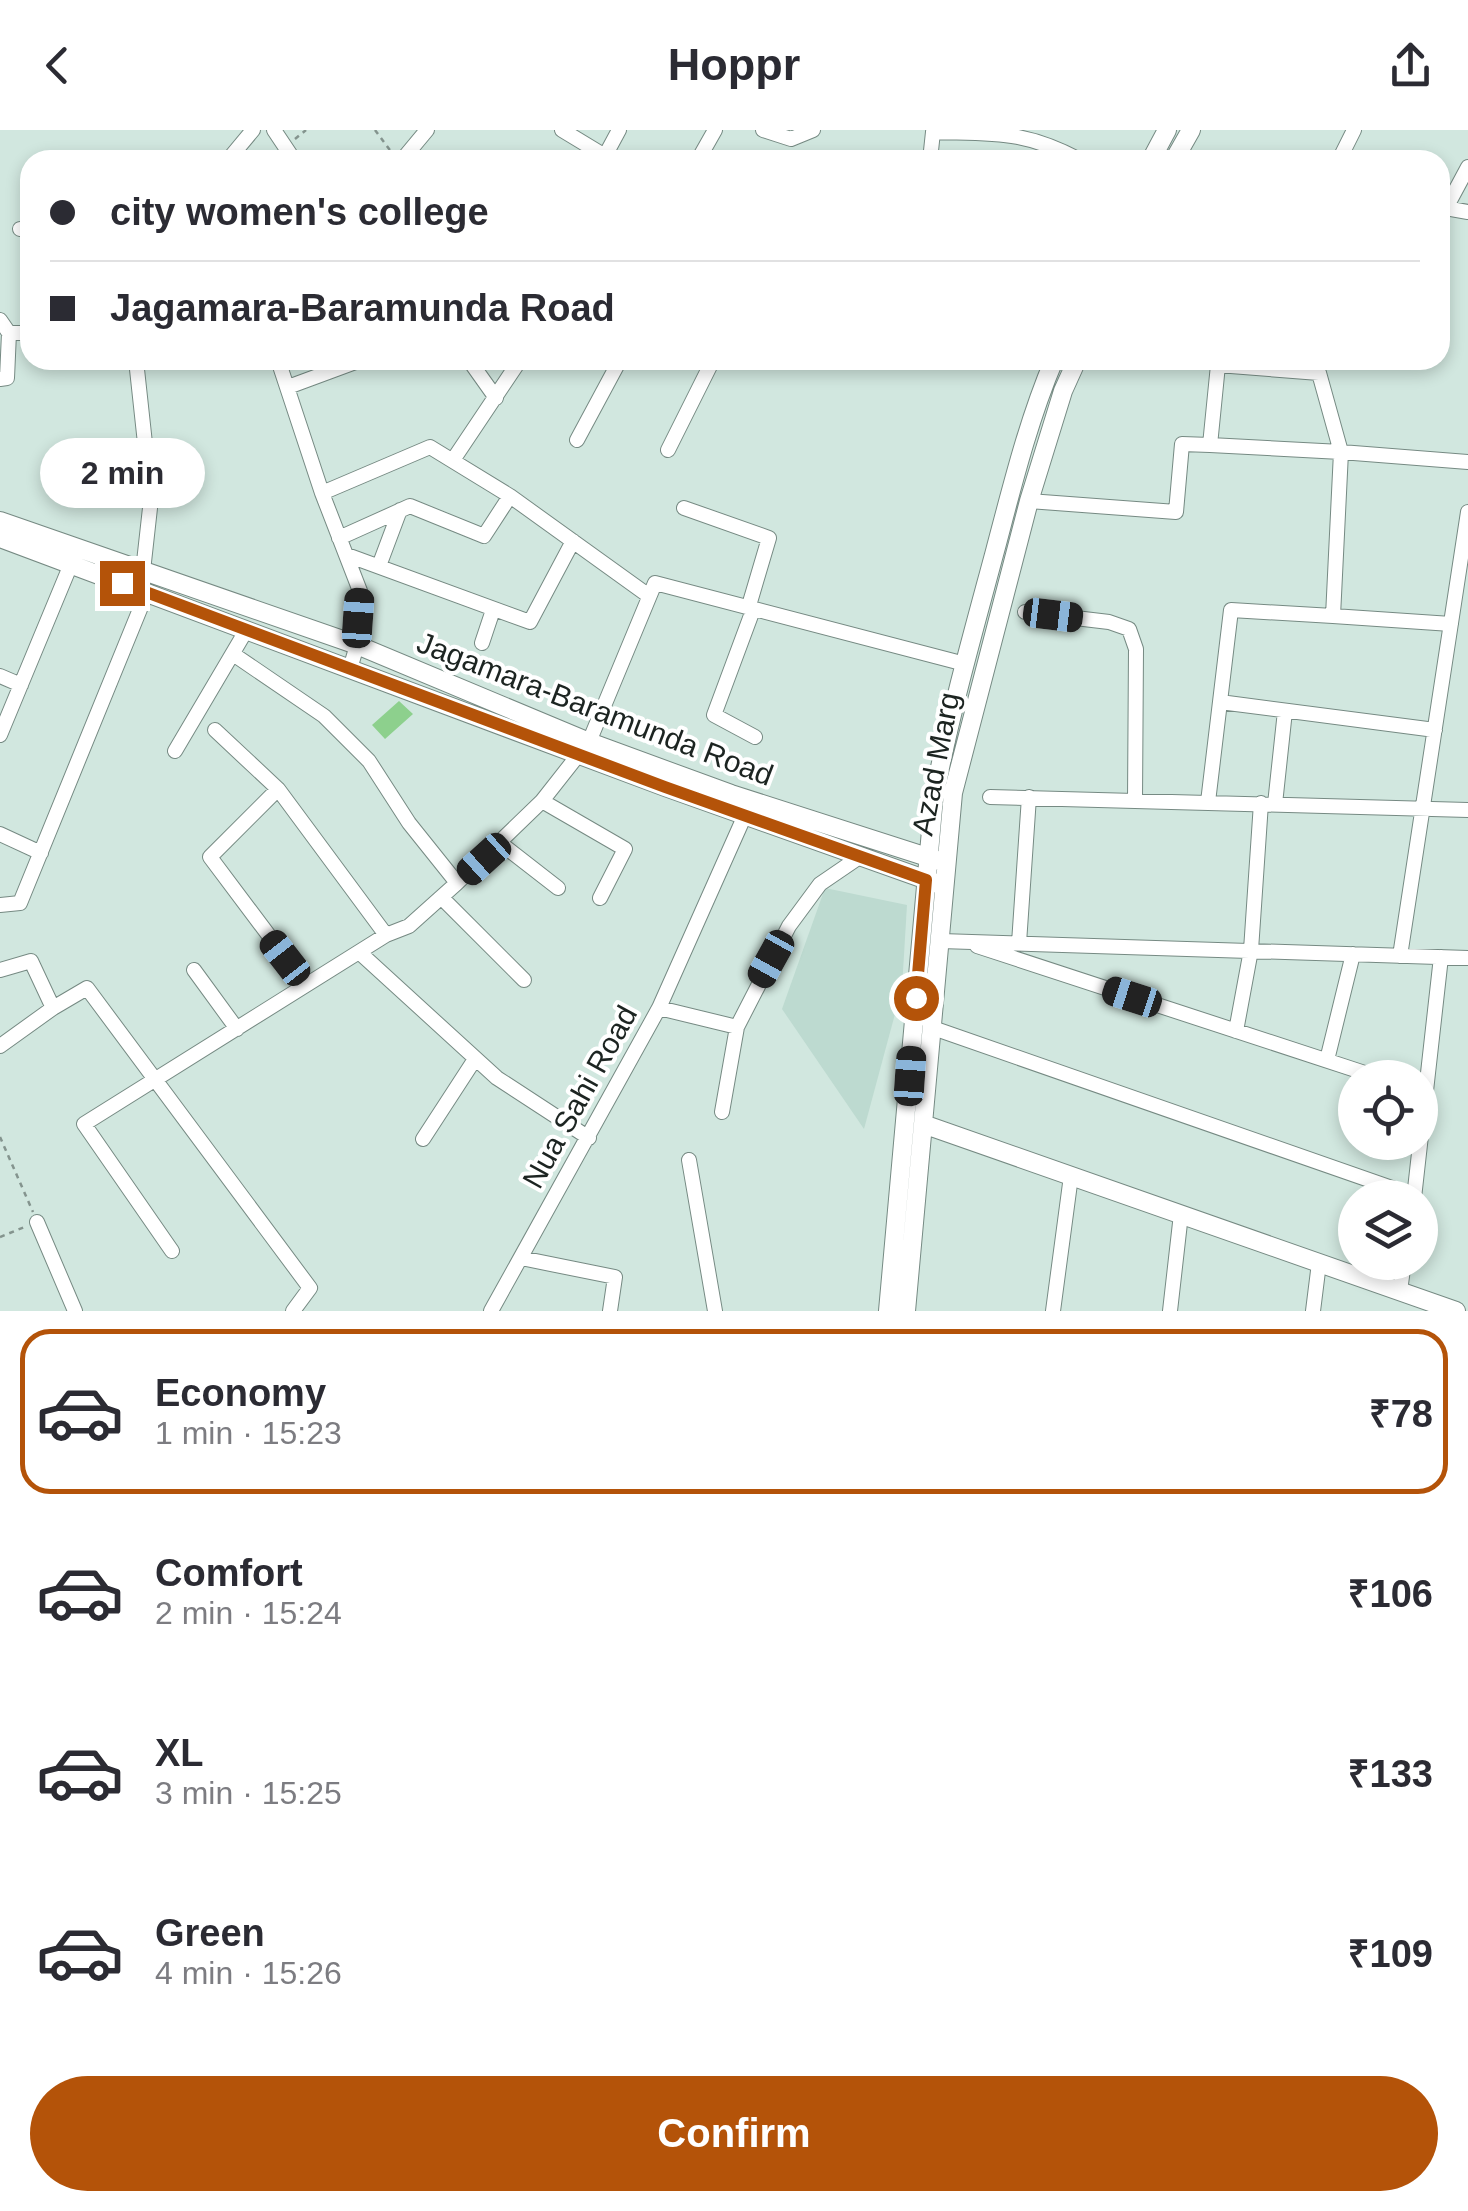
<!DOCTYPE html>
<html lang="en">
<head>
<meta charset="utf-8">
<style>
	:root { --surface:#fff; --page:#f2f2f3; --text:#2b2b33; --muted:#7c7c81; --line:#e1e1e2; --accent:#b45309 }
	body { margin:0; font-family:Arial,sans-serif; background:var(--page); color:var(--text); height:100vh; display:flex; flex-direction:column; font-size:38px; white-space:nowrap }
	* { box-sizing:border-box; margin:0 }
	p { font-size:32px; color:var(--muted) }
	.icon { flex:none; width:55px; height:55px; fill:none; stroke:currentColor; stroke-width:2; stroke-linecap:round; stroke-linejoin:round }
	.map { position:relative; height:1181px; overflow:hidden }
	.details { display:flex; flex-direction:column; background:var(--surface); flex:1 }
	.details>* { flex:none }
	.guide { position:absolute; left:20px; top:20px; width:1430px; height:220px; border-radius:30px; box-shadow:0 5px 15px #0003; display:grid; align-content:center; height:220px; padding:0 30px; background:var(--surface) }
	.buttons { position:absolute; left:1338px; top:930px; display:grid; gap:20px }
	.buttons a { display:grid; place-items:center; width:100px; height:100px; border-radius:50%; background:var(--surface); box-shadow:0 5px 15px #0003; font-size:50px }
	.end { position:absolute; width:45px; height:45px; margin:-22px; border:12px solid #b45309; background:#fff; box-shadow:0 0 0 5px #fff }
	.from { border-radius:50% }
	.bubble { position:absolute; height:70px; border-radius:35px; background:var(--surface); box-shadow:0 5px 15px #0003; font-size:32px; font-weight:700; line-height:70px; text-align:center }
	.car { position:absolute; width:30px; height:60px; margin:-30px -15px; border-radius:12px; box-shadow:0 0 8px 2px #0007; background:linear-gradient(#222 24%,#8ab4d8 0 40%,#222 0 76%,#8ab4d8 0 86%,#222 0) }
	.guide b { display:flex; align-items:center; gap:35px; height:95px; font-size:38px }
	.guide b+b { border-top:2px solid var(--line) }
	.guide i { width:25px; height:25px; background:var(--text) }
	ul { padding:18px 0 0; list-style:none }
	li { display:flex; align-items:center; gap:30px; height:165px; margin:0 20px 15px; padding:0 10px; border:5px solid transparent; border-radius:30px }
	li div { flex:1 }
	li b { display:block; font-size:38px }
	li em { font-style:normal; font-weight:700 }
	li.current { border-color:var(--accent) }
	li>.icon { width:90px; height:90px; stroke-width:1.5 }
	.button { display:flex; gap:20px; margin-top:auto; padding:20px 30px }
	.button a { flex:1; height:115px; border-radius:60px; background:var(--accent); color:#fff; font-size:40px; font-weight:700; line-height:115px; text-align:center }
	header { display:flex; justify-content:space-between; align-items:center; height:130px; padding:0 30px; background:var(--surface); font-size:45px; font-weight:700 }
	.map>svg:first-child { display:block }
	.built { fill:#bddad0 }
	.building { fill:#8dd08d }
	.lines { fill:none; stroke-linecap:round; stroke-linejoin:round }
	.street-casing { stroke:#768a83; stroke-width:16 }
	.secondary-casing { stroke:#768a83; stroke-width:20 }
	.path { stroke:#84948e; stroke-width:2.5; stroke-dasharray:5 5; stroke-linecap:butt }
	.street { stroke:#fff; stroke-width:14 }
	.secondary { stroke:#fff; stroke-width:18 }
	.route { stroke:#b45309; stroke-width:12 }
	.labels { text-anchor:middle; stroke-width:8; stroke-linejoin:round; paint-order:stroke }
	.street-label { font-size:30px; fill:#1c2421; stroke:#fff }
</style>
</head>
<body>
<header><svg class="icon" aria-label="back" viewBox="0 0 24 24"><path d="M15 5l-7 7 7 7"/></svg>Hoppr<svg class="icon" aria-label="share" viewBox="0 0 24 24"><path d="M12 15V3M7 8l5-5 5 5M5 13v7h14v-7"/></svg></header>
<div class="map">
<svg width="1468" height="1181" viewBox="0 0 1468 1181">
	<rect width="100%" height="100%" fill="#d1e7df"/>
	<!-- built -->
	<path class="built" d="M825 758 907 775 902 858 864 999 782 879Z"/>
	<!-- building -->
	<path class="building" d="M135 319 140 362 120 365 114 321Z
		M51 353 83 359 95 369 91 378 48 362Z
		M399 571 413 584 385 609 372 595Z"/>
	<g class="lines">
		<defs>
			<path id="street" d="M274 0 294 30
				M562 0 605 26 619 0
				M763 0 791 9 813 0
				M228 30 253 0
				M402 30 427 0
				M698 30 715 0
				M930 30 933 2C995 4 1023 0 1080 30
				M1339 30 1354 0
				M1440 77 1468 82
				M1446 78 1468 37
				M20 99 30 100
				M0 190 9 203 7 248 0 249
				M9 203H30
				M136 230 151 369 143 441
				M278 230 322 363
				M469 230 496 268
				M288 257 361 230
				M577 310 620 230
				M1210 315 1341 322 1333 486 1451 494
				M668 320 713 230
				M453 330 520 230
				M1029 371 1176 382 1182 314 1210 315 1218 235 1319 243 1341 322 1468 332
				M684 378 769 408 748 479
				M339 408 410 376 484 406 510 366
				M347 425 530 492 573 411
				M379 436 400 380
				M753 480 714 585 755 607
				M1025 482 1109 492 1129 499 1136 519 1135 670
				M482 513 493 480
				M350 539 357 515 360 461 322 363 430 317 510 366 649 466
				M0 546 21 555
				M1220 572 1435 600
				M215 600 278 659 386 805
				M0 605 71 434
				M589 612 655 453 965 534
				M175 621 247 499
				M278 659 210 727 306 855
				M990 667 1468 680
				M542 671 625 719 600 768
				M1208 672 1231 480 1333 486
				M1275 674 1285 581
				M0 704 41 723
				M500 713 558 758
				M457 753 542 671 579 624
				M442 768 524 850
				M0 775 20 773 147 462
				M941 811 1468 828
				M1019 813 1029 667
				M977 816 1380 948
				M359 822 497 948 589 1008
				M1400 826 1468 382
				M0 840 31 831 53 878 87 858 310 1158 293 1181
				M194 840 237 899
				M659 878 745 685
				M933 898 1415 1066
				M1236 901 1251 820 1261 673
				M0 916 53 878
				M1327 930 1353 824
				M722 982 737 897
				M423 1009 475 929
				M689 1030 715 1181
				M1414 1068 1441 827
				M37 1092 75 1181
				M172 1121 84 994 386 805 409 796 457 753 409 693 369 631 324 586 233 524
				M521 1128 615 1147 610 1181
				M1400 1161 1404 1132
				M491 1181 659 878 737 897 789 796 820 754 861 726
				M1053 1181 1071 1046
				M1170 1181 1181 1084
				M1313 1181 1319 1133"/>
			<path id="secondary" d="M1151 30 1167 0
				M1174 30 1191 0
				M0 391 357 515 589 612 731 664 946 733
				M0 408 665 657 944 756
				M923 994 1456 1181
				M888 1181 934 667C950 584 973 503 995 421 1012 357 1028 291 1054 230
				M906 1181 953 663 1029 371 1063 261 1077 230"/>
		</defs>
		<!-- street casing -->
		<use href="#street" class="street-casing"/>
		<!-- secondary casing -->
		<use href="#secondary" class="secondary-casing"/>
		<!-- path -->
		<path class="path" d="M375 0 392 23
			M295 9 306 0
			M0 1007 33 1082
			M0 1107 27 1096"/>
		<!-- street -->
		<use href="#street" class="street"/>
		<!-- secondary -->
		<use href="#secondary" class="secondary"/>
	</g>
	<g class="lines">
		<!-- route -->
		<path class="route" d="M122 453 665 657 926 750 916 868"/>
	</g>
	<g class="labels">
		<!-- street labels -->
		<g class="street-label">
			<text transform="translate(595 579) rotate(21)" y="10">Jagamara-Baramunda Road</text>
			<text transform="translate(936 634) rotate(-79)" y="10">Azad Marg</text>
			<text transform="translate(580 967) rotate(-61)" y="10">Nua Sahi Road</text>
		</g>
	</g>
</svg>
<div class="buttons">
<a><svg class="icon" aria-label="locate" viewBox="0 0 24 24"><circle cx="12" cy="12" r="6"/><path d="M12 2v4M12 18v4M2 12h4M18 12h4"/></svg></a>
<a><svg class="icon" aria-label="layers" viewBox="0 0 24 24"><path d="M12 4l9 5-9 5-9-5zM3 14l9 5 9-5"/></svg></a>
</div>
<i class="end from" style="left:916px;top:868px"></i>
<i class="end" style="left:122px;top:453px"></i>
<div class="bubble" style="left:40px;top:308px;width:165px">2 min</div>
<i class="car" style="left:1053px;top:485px;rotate:97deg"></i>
<i class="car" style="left:358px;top:488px;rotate:4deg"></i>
<i class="car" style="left:484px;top:729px;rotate:228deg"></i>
<i class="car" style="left:285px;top:828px;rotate:322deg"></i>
<i class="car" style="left:771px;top:829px;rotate:209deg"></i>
<i class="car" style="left:1132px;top:867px;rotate:288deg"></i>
<i class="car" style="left:910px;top:946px;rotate:4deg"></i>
<div class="guide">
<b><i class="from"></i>city women's college</b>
<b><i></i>Jagamara-Baramunda Road</b>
</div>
</div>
<section class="details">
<ul>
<li class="current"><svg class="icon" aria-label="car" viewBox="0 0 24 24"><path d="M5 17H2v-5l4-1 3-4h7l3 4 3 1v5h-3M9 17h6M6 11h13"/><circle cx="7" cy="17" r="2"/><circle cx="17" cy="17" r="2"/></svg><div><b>Economy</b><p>1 min · 15:23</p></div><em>₹78</em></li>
<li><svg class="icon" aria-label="car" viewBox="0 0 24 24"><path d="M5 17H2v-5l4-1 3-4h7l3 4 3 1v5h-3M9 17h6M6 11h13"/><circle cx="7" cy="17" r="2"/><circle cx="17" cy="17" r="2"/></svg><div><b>Comfort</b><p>2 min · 15:24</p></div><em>₹106</em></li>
<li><svg class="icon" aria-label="car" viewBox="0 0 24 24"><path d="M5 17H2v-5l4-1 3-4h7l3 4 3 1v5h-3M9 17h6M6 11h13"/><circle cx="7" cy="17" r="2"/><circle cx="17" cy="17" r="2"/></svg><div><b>XL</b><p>3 min · 15:25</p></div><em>₹133</em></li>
<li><svg class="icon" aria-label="car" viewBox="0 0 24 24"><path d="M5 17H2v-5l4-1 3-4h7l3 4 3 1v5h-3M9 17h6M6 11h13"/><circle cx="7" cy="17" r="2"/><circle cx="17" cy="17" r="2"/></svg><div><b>Green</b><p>4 min · 15:26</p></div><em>₹109</em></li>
</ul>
<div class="button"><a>Confirm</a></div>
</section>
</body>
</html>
